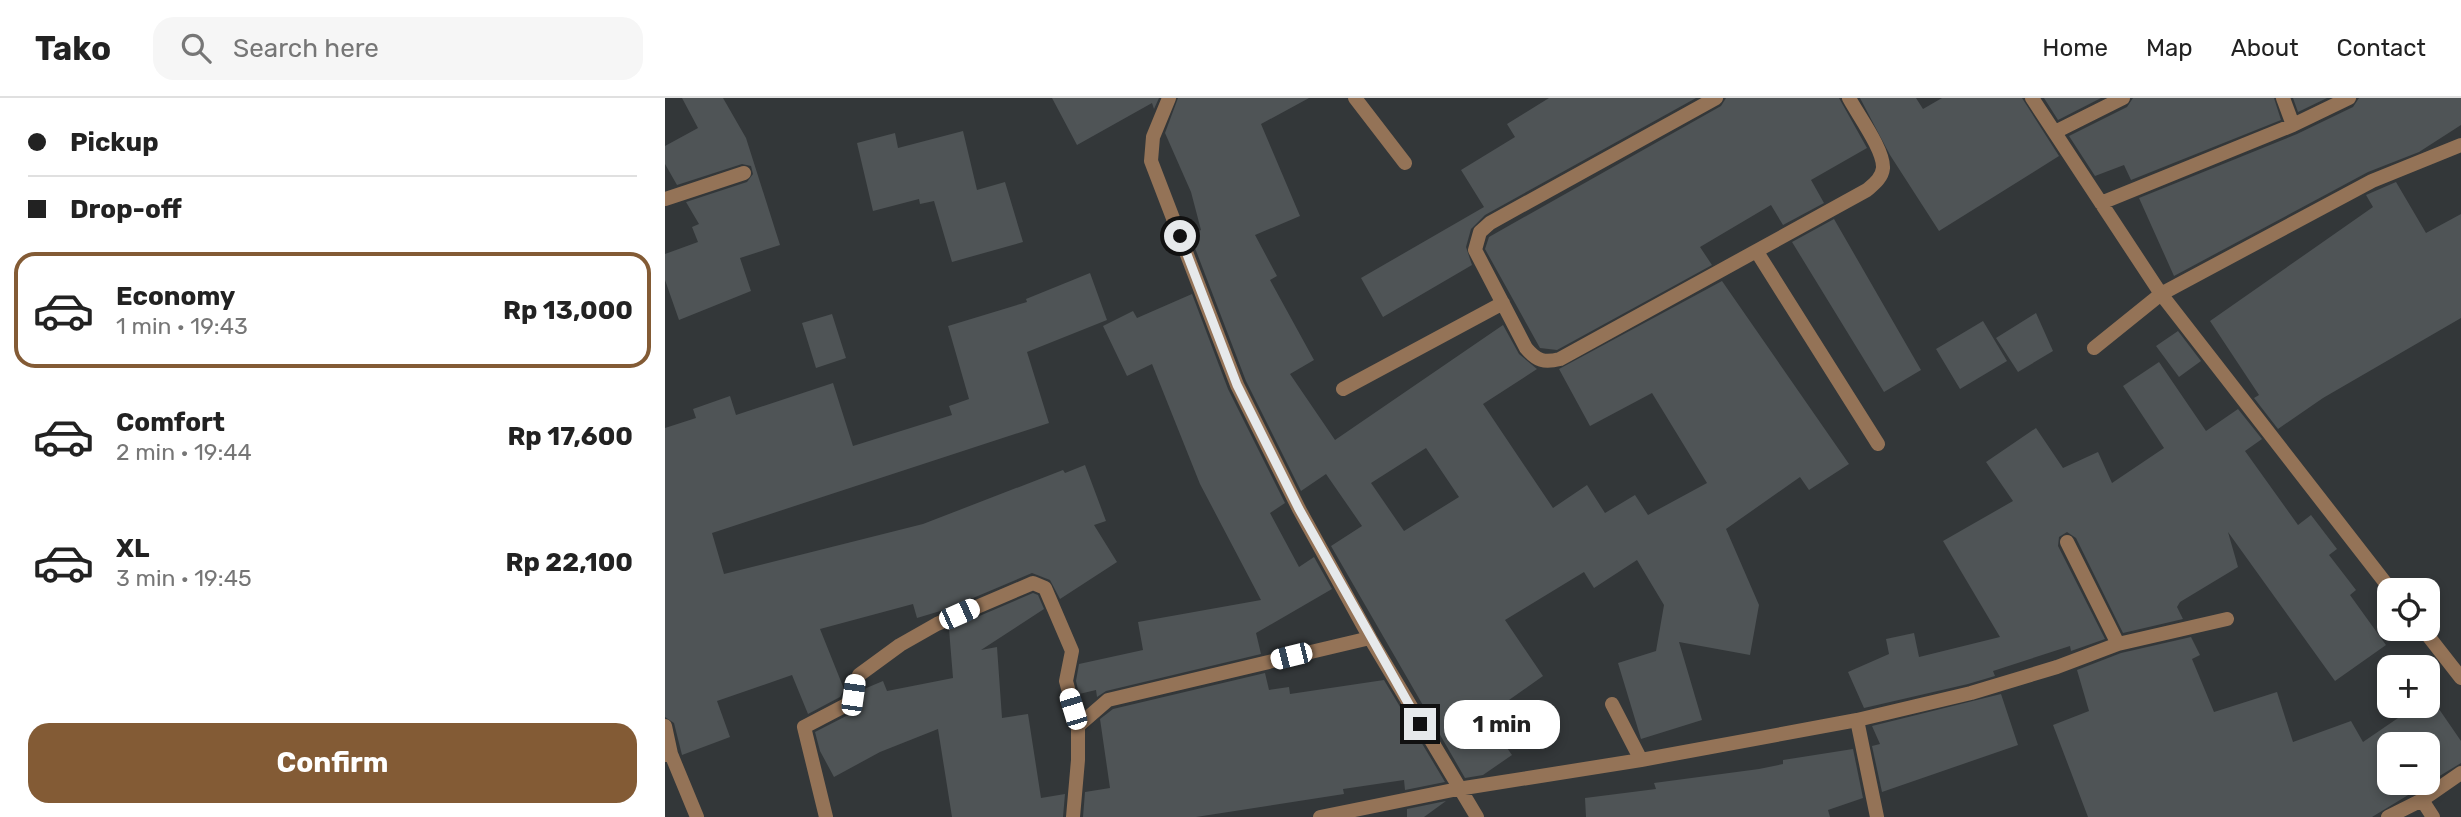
<!DOCTYPE html>
<html lang="en">
<head>
<meta charset="utf-8">
<style>
	:root { --surface:#fff; --page:#f6f6f6; --text:#222; --muted:#767676; --line:#e0e0e0; --accent:#835b35 }
	body { margin:0; font-family:Rubik,sans-serif; background:var(--page); color:var(--text); height:100vh; display:flex; flex-direction:column; font-size:26px; white-space:nowrap }
	* { box-sizing:border-box; margin:0 }
	p { font-size:23px; color:var(--muted) }
	.icon { flex:none; width:38px; height:38px; fill:none; stroke:currentColor; stroke-width:2; stroke-linecap:round; stroke-linejoin:round }
	.map { position:relative; flex:1; overflow:hidden }
	.side { display:flex; flex-direction:column; background:var(--surface); width:665px }
	.side>* { flex:none }
	.top-card { display:grid; align-content:center; height:154px; padding:0 28px; background:var(--surface) }
	.buttons { position:absolute; left:1712px; top:480px; display:grid; gap:14px }
	.buttons a { display:grid; place-items:center; width:63px; height:63px; border-radius:14px; background:var(--surface); box-shadow:0 4px 10px #0003; font-size:35px }
	.end { position:absolute; width:32px; height:32px; margin:-16px; border:9px solid #e6e9eb; background:#111; box-shadow:0 0 0 4px #111 }
	.from { border-radius:50% }
	.bubble { position:absolute; height:49px; border-radius:21px; background:var(--surface); box-shadow:0 4px 10px #0003; font-size:23px; font-weight:700; line-height:49px; text-align:center }
	.car { position:absolute; width:21px; height:42px; margin:-21px -10px; border-radius:9px; box-shadow:0 0 5px 2px #0007; background:linear-gradient(#fff 24%,#345 0 40%,#fff 0 76%,#345 0 86%,#fff 0) }
	.top-card b { display:flex; align-items:center; gap:24px; height:66px; font-size:26px }
	.top-card b+b { border-top:2px solid var(--line) }
	.top-card i { width:18px; height:18px; background:var(--text) }
	ul { padding:0; list-style:none }
	li { display:flex; align-items:center; gap:21px; height:116px; margin:0 14px 10px; padding:0 14px; border:4px solid transparent; border-radius:21px }
	li div { flex:1 }
	li b { display:block; font-size:26px }
	li em { font-style:normal; font-weight:700 }
	li.on { border-color:var(--accent) }
	li>.icon { width:63px; height:63px; stroke-width:1.5 }
	.button { display:flex; gap:14px; margin-top:auto; padding:14px 28px }
	.button a { flex:1; height:80px; border-radius:21px; background:var(--accent); color:#fff; font-size:28px; font-weight:700; line-height:80px; text-align:center }
	header { display:flex; align-items:center; gap:42px; box-sizing:border-box; height:98px; padding:0 35px; background:var(--surface); border-bottom:2px solid var(--line) }
	header strong { font-size:33px }
	nav { display:flex; gap:38px; margin-inline-start:auto; font-size:24px }
	.search { width:490px; height:63px; background:var(--page); display:flex; align-items:center; gap:18px; box-sizing:border-box; padding:0 24px; border-radius:21px; color:var(--muted); font-size:26px }
	main { display:flex; flex:1; min-height:0 }
	.map>svg:first-child { display:block }
	.building { fill:#4f5456; fill-rule:evenodd }
	.lines { fill:none; stroke-linecap:round; stroke-linejoin:round }
	.service { stroke:#947357; stroke-width:14 }
	.minor { stroke:#947357; stroke-width:14 }
	.route { stroke:#e6e9eb; stroke-width:9 }
</style>
</head>
<body>
<header>
<strong>Tako</strong>
<div class="search"><svg class="icon" aria-label="search" viewBox="0 0 24 24"><circle cx="10" cy="10" r="6"/><path d="M15 15l6 6"/></svg>Search here</div>
<nav><a>Home</a><a>Map</a><a>About</a><a>Contact</a></nav>
</header>
<main>
<section class="side">
<div class="top-card">
<b><i class="from"></i>Pickup</b>
<b><i></i>Drop-off</b>
</div>
<ul>
<li class="on"><svg class="icon" aria-label="car" viewBox="0 0 24 24"><path d="M5 17H2v-5l4-1 3-4h7l3 4 3 1v5h-3M9 17h6M6 11h13"/><circle cx="7" cy="17" r="2"/><circle cx="17" cy="17" r="2"/></svg><div><b>Economy</b><p>1 min · 19:43</p></div><em>Rp 13,000</em></li>
<li><svg class="icon" aria-label="car" viewBox="0 0 24 24"><path d="M5 17H2v-5l4-1 3-4h7l3 4 3 1v5h-3M9 17h6M6 11h13"/><circle cx="7" cy="17" r="2"/><circle cx="17" cy="17" r="2"/></svg><div><b>Comfort</b><p>2 min · 19:44</p></div><em>Rp 17,600</em></li>
<li><svg class="icon" aria-label="car" viewBox="0 0 24 24"><path d="M5 17H2v-5l4-1 3-4h7l3 4 3 1v5h-3M9 17h6M6 11h13"/><circle cx="7" cy="17" r="2"/><circle cx="17" cy="17" r="2"/></svg><div><b>XL</b><p>3 min · 19:45</p></div><em>Rp 22,100</em></li>
</ul>
<div class="button"><a>Confirm</a></div>
</section>
<div class="map">
<svg width="1796" height="719" viewBox="0 0 1796 719">
	<rect width="100%" height="100%" fill="#333739"/>
	<!-- building -->
	<path class="building" d="M17 0H58L81 40 115 147 75 160 86 193 14 222 0 182V156L33 144 27 129 34 126 21 104 82 84 88 76 86 68 77 66 12 87 0 66V48L33 30Z
		M387 0H494L489 11 487 5 412 47Z
		M513 0H644L596 26 635 118 590 137 612 178 605 182 649 262 625 276 670 342 838 227 854 256 872 271 818 306 888 410 922 387 940 415 970 397 983 417 1042 385 987 295 925 328 894 271 1057 183 1184 366 1144 392 1135 379 1061 431 1094 507 1085 557 1014 544 1037 622 976 641 953 565 991 553 999 507 972 462 929 490 919 474 840 522 878 578 820 619 847 657 818 677 800 680 666 448 697 428 661 376 636 393 581 283 525 137 536 132 526 94 500 35ZM761 350 794 399 739 433 706 385Z
		M884 0H1031L820 117 806 131 801 149 807 167 718 219 696 180 819 109 796 72 850 39 842 26Z
		M1061 0H1174L1202 50 1146 82 1159 105 1118 127 1106 107 1035 149 1047 167 892 252 875 250 820 151 824 139 1056 8Z
		M1195 0H1251L1258 11 1277 0H1357L1394 58 1274 133 1225 57Z
		M1379 0H1436L1393 22Z
		M1468 0H1609L1616 22 1466 82 1459 67 1430 78 1404 38 1462 9Z
		M1628 0H1662L1633 14Z
		M1694 0H1796V27L1754 54 1703 74 1509 178 1474 100 1632 36 1688 9Z
		M298 33 312 92 340 84 358 144 287 164 269 103 255 106 254 101 208 113 192 45 230 35 233 50Z
		M1731 84 1761 135 1796 116V220L1658 300 1613 331 1589 300 1594 297 1545 223 1708 109 1701 97Z
		M1169 121 1256 272 1219 294 1127 144Z
		M425 175 442 222 362 254 384 325 47 435 59 476 258 426 398 372 400 375 420 367 441 423 429 427 452 464 395 501 385 482 367 475 282 511 252 520 248 506 155 531 179 591 175 599 143 616 127 577 52 603 65 639 17 657 9 625 0 619V330L31 320 28 311 65 298 71 317 168 285 188 348 287 317 284 308 304 301 283 228 362 204 361 201Z
		M527 196 563 291 620 405 605 415 634 469 649 459 667 491 591 535 596 556 441 593 432 599 431 592 414 596 411 583 414 566 478 552 473 524 596 502 535 386 487 266 462 278 438 228 468 213 472 220Z
		M1371 215 1388 253 1353 274 1331 240Z
		M167 216 181 260 151 270 137 225Z
		M1318 223 1342 263 1295 291 1271 251Z
		M1513 233 1536 263 1514 279 1491 248Z
		M1494 264 1541 333 1573 311 1597 341 1580 353 1633 427 1646 417 1672 451 1664 457 1691 492 1685 497 1721 547 1670 583 1563 434 1573 469 1515 504 1512 509 1518 521 1458 535 1411 440 1402 434 1394 439 1393 448 1440 541 1406 553 1405 548 1328 573 1330 578 1303 586 1199 610 1183 574 1224 556 1221 541 1249 535 1254 559 1335 539 1278 443 1348 403 1321 364 1371 330 1398 370 1433 354 1447 385 1499 350 1458 288Z
		M368 495 373 497 379 511 316 552 332 549 337 620 363 616 376 700 400 696 398 719H287L273 631 215 654 169 679 155 653 150 634 187 615 199 591 218 583 222 593 288 580 284 531Z
		M1526 539 1535 557 1527 561 1549 614 1612 594 1628 644 1686 623 1698 644 1752 607H1762L1765 598 1796 643V665L1707 719H1423L1388 627 1424 613 1412 572 1456 555ZM1724 646H1762V684H1724Z
		M600 575 604 592 624 589 625 596 719 582 780 684 740 692 739 682 678 691 679 696 531 719H418L420 694 445 690 435 621 448 611Z
		M1336 596 1353 647 1217 694 1207 648 1215 646 1207 628Z
		M1188 651 1198 700 1163 712 1165 719H921L920 700 991 691 989 685 1094 671 1118 666V662Z
		M781 703 759 719H742V711Z"/>
	<g class="lines">
		<!-- service -->
		<path class="service" d="M1051 0 825 125 815 134 810 152 861 250C872 263 879 265 895 261L1202 92C1209 86 1217 80 1218 70 1219 52 1193 17 1184 0
			M1092 154 1213 346
			M678 291 838 205"/>
		<!-- minor -->
		<path class="minor" d="M504 0 488 39 486 63 572 287 634 411 705 540 812 719
			M690 0 740 65
			M1367 0 1496 196 1726 492
			M1618 0 1628 27
			M1390 34 1458 0
			M0 101 79 75
			M1436 105 1628 27 1684 0
			M1429 250 1496 196 1707 83 1796 47
			M1402 444 1453 546
			M1757 530 1796 580
			M947 606 976 662
			M1192 622 1212 719
			M0 628 6 656
			M413 628 443 602 705 540
			M0 657 6 656 32 719
			M1757 702 1768 719
			M161 719 139 629 183 606 194 577 235 547 272 526 368 485 380 490 407 553 401 583 413 628V662L408 719
			M655 719 793 691 976 662 1192 622 1306 595 1392 569 1453 546 1562 521
			M1723 719 1757 702 1796 675"/>
	</g>
	<g class="lines">
		<!-- route -->
		<path class="route" d="M515 138 572 287 634 411 755 626"/>
	</g>
</svg>
<div class="buttons">
<a><svg class="icon" aria-label="locate" viewBox="0 0 24 24"><circle cx="12" cy="12" r="6"/><path d="M12 2v4M12 18v4M2 12h4M18 12h4"/></svg></a>
<a>+</a>
<a>−</a>
</div>
<i class="end from" style="left:515px;top:138px"></i>
<i class="end" style="left:755px;top:626px"></i>
<div class="bubble" style="left:779px;top:602px;width:116px">1 min</div>
<i class="car" style="left:294px;top:516px;rotate:66deg"></i>
<i class="car" style="left:626px;top:558px;rotate:256deg"></i>
<i class="car" style="left:188px;top:597px;rotate:8deg"></i>
<i class="car" style="left:408px;top:611px;rotate:343deg"></i>
</div>
</main>
</body>
</html>
